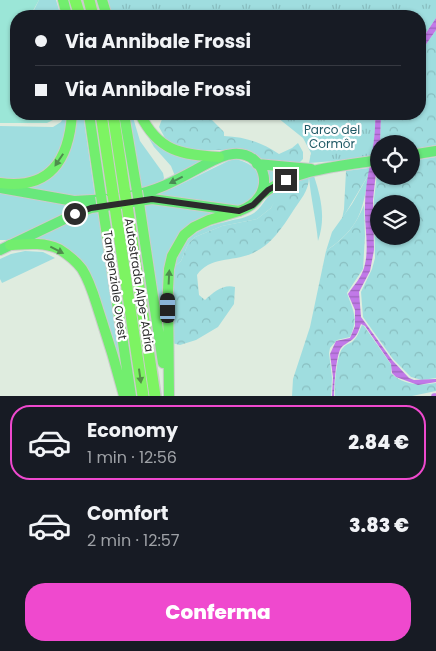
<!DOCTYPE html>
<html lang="it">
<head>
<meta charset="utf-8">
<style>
	:root { --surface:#171b24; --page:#20242c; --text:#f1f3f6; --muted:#9ea1a6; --line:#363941; --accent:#ef49ce }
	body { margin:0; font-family:Poppins,sans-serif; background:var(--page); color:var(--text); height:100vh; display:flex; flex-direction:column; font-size:19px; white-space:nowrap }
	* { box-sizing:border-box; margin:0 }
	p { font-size:16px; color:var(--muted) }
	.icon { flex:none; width:28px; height:28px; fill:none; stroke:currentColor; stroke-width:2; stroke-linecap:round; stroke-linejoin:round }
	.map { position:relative; height:396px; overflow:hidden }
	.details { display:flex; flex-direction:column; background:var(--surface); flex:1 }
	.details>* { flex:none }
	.guide { position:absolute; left:10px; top:10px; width:416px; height:110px; border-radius:20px; box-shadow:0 1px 4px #0004; display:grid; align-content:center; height:110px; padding:0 25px; background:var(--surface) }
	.fabs { position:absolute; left:370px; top:135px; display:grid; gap:10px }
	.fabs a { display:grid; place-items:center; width:50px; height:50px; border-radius:50%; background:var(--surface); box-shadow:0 1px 4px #0004; font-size:25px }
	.end { position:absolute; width:22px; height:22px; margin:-11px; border:6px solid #2c2c2c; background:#fff; box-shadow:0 0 0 2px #fff }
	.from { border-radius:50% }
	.car { position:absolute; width:15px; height:30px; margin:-15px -8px; border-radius:6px; box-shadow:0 0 4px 1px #0007; background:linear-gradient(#222 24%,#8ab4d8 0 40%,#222 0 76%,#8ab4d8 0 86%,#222 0) }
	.guide b { display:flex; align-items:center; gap:18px; height:48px; font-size:19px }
	.guide b+b { border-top:1px solid var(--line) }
	.guide i { width:12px; height:12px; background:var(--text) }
	ul { padding:9px 0 0; list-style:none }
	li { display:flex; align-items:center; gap:15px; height:75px; margin:0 10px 8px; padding:0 15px; border:2px solid transparent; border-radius:20px }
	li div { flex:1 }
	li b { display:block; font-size:19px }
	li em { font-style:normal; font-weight:800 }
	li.active { border-color:var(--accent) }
	li>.icon { width:45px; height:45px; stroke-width:1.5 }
	.cta { display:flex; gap:10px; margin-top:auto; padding:10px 25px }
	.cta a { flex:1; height:58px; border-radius:20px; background:var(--accent); color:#fff; font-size:20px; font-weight:800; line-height:58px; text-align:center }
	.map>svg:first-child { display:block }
	.grass { fill:#9fdddf }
	.forest { fill:url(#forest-crowns); fill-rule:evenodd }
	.park { fill:url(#park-tufts) }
	.pitch { fill:#9be6d7 }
	.water { fill:url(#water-rules) }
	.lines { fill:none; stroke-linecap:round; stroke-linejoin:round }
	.canal { stroke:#c179e8; stroke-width:5.5 }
	.primary-casing { stroke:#ccc; stroke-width:12 }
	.trunk-casing { stroke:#ccc; stroke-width:12 }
	.motorway-casing { stroke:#ccc; stroke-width:14 }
	.primary { stroke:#68e87b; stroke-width:10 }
	.trunk { stroke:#72ee6e; stroke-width:10 }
	.motorway { stroke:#7df462; stroke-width:11 }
	.trunk-bridge-casing { stroke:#ccc; stroke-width:12; stroke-linecap:butt }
	.motorway-bridge-casing { stroke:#ccc; stroke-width:14; stroke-linecap:butt }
	.trunk-bridge { stroke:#72ee6e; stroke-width:10 }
	.motorway-bridge { stroke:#7df462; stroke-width:11 }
	.oneway { fill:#4f8d4d }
	.oneway2 { fill:#4a8a54 }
	.oneway3 { fill:#549047 }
	.route { stroke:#2c2c2c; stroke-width:6 }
	.labels { text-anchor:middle; stroke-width:4.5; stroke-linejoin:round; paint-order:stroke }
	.park-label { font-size:12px; fill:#1f5965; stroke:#fff }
	.street-label { font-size:12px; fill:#2c2c2c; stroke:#fff }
</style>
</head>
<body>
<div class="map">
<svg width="436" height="396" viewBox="0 0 436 396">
	<defs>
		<pattern id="forest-crowns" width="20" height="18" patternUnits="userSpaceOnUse" patternTransform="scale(1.25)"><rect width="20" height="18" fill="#9fdddf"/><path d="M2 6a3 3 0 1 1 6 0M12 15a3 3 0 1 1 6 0" fill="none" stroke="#89bec0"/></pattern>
		<pattern id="park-tufts" width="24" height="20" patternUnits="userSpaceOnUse" patternTransform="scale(1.25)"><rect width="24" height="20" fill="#9fdddf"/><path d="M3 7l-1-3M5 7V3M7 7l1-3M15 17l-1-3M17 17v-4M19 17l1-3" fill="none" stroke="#89bec0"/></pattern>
		<pattern id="water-rules" width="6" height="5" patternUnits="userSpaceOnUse" patternTransform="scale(1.25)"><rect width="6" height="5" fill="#c179e8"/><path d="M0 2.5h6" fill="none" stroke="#9d63bc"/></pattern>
	</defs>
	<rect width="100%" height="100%" fill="#dfecdf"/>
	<!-- grass -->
	<path class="grass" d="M39 0H56L59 10 46 16H31Z
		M65 114H69L67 133 51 166 31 180 0 181V126L53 127 61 122Z
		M74 114H83L95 196 85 198 25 189 50 176Z
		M128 114H132L140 141 163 173 164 178 162 182 140 190Z
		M140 123C160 150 172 159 206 159L175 176 171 166 154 147Z
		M235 159C255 163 268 178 254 197 252 201 245 204 240 206L151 196 173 188 228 161Z
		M265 168 304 170 268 185Z
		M369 174C362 213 360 227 326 251L332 232 352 204Z
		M314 176C321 198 326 218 318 241 316 219 311 199 309 178L289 188 276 199 271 208 257 219 222 226 195 237 188 244 181 261 174 267C183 235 199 228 229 221 237 219 246 218 254 213 261 208 264 201 269 196 280 185 300 179 314 176Z
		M7 193 88 204 8 240H0V194Z
		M151 202 218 212 204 217 193 223 171 251 165 348 142 203Z
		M97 211 100 222 126 388 83 265 32 240 81 215Z
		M25 251 43 252 55 258 2 283 0 279V259L11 254Z"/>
	<!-- forest -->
	<path class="forest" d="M436 30V145L411 150V144H380L381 114H420V53Z
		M164 114H184L199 118 212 120 224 132V136C245 137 261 142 279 154L292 148 298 143 303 152V159L300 162 296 163 264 160 252 154 234 150H184L173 144 165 138 159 127Z
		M436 157V378L422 380 411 377 393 359 363 317 361 292 372 269 375 258 374 199 378 166 379 176H411V161ZM379 204H411V236H379Z
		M369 168V174L342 219 344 209 346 171Z
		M309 177C309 191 300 200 293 211 282 228 271 245 253 253 234 262 210 256 197 275L199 295 205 300C214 292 223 284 235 287L234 304 218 327 196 340 180 345 172 343V283L174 267 181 261 188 244 195 237 222 226 257 219 271 208 275 199 289 188Z
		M364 205 365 236 363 269 347 293C353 311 359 318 350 337L337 340 330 348 329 353 332 378 331 396H292L293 379 310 327 326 251C345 238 355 227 364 205Z
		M362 325 364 326 392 366 391 373C402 385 421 386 436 383V391L412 396H335C334 386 337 356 342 349 345 345 348 344 352 342 358 337 359 331 362 325Z"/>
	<!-- park -->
	<path class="park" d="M108 0H436V18L420 42V16H112Z
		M273 114H375V133L372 156 334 161 309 163 311 153 303 138Z"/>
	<!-- pitch -->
	<path class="pitch" d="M0 0H39L30 16H16V114H59L55 119 47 123H0Z"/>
	<!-- water -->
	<path class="water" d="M436 18V30L420 53V42Z
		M375 114H381L380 144H379L373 200 374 250 370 271 359 292 361 317 392 360 409 378 414 380 436 379V382L418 385 396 377 392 373 391 364 365 326 361 324C359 329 358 334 354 338 350 342 344 344 341 348 336 355 334 387 334 396H332L333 377 330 354 336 341 350 338 355 326V310L348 294C354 285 361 278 364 268 370 248 364 226 365 206 365 175 377 145 375 114Z"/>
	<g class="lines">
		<!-- canal -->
		<path class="canal" d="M434 396H436"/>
		<defs>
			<path id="primary" d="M411 155 436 151
				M257 164 311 169
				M0 188 74 201 110 199
				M262 194C294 169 340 166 379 160
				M0 250 75 214 91 208 152 199 239 211C278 198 268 151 233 154 220 155 209 163 197 169 175 181 155 192 129 196"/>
			<path id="trunk" d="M63 0 67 16
				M102 0 107 16
				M89 114 101 196
				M124 114 137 191
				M140 114C158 151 181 155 219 157
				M0 183C50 190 69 160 72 114
				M139 203 163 363
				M103 209 131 396
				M10 245C27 244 43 242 59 249 67 254 76 261 82 269 91 283 95 300 100 315 109 342 117 369 124 396
				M169 396 168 290 169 269 172 256 184 235 194 227 209 220 239 211"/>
			<path id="motorway" d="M75 0 80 16
				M89 0 93 16
				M101 114 113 195
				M113 114 125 193
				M127 205 155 396
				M115 207 143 396"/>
		</defs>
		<!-- primary casing -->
		<use href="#primary" class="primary-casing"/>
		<!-- trunk casing -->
		<use href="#trunk" class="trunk-casing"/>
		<!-- motorway casing -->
		<use href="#motorway" class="motorway-casing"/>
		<!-- primary -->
		<use href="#primary" class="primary"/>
		<!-- trunk -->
		<use href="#trunk" class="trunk"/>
		<!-- motorway -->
		<use href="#motorway" class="motorway"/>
		<defs>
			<path id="trunk-bridge" d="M137 191 139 203
				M101 196 103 209"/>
			<path id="motorway-bridge" d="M125 193 127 205
				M113 195 115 207"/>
		</defs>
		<!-- trunk-bridge casing -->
		<use href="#trunk-bridge" class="trunk-bridge-casing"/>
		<!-- motorway-bridge casing -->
		<use href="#motorway-bridge" class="motorway-bridge-casing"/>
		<!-- trunk-bridge -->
		<use href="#trunk-bridge" class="trunk-bridge"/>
		<!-- motorway-bridge -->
		<use href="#motorway-bridge" class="motorway-bridge"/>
	</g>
	<!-- one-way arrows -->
	<defs><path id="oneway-solid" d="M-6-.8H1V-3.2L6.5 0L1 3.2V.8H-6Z" transform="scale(1.25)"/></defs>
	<g class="oneway">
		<use href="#oneway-solid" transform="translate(59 160) rotate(124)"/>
		<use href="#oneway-solid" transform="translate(57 250) rotate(27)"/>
		<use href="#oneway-solid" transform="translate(169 277) rotate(-87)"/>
	</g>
	<use class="oneway2" href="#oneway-solid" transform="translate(176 180) rotate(153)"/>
	<use class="oneway3" href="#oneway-solid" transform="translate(140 376) rotate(82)"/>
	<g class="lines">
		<!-- route -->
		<path class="route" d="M75 214 91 208 152 199 239 211 253 205 268 190 286 180"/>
	</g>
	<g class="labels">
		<!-- park labels -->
		<g class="park-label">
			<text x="332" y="134">Parco del<tspan x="332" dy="14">Cormôr</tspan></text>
		</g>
		<!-- street labels -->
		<g class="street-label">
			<text transform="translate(115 285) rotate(82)" y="4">Tangenziale Ovest</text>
			<text transform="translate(139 285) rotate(81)" y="4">Autostrada Alpe-Adria</text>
		</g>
	</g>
</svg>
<div class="fabs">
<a><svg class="icon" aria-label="locate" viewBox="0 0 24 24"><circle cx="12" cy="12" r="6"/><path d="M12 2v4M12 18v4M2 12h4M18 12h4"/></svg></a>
<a><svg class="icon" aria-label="layers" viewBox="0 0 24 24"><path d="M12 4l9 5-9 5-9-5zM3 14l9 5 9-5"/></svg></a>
</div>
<i class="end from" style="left:75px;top:214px"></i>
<i class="end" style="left:286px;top:180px"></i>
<i class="car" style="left:168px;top:308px;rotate:0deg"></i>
<div class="guide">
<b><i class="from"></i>Via Annibale Frossi</b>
<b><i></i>Via Annibale Frossi</b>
</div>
</div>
<section class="details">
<ul>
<li class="active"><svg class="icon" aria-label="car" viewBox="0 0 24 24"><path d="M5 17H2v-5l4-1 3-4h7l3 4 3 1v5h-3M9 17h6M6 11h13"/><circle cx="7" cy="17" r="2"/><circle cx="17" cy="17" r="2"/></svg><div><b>Economy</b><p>1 min · 12:56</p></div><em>2.84 €</em></li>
<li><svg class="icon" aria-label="car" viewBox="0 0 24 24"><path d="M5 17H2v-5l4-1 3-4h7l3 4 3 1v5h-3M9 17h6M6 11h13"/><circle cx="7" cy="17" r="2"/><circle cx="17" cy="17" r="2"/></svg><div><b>Comfort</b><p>2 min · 12:57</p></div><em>3.83 €</em></li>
</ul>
<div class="cta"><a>Conferma</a></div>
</section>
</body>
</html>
